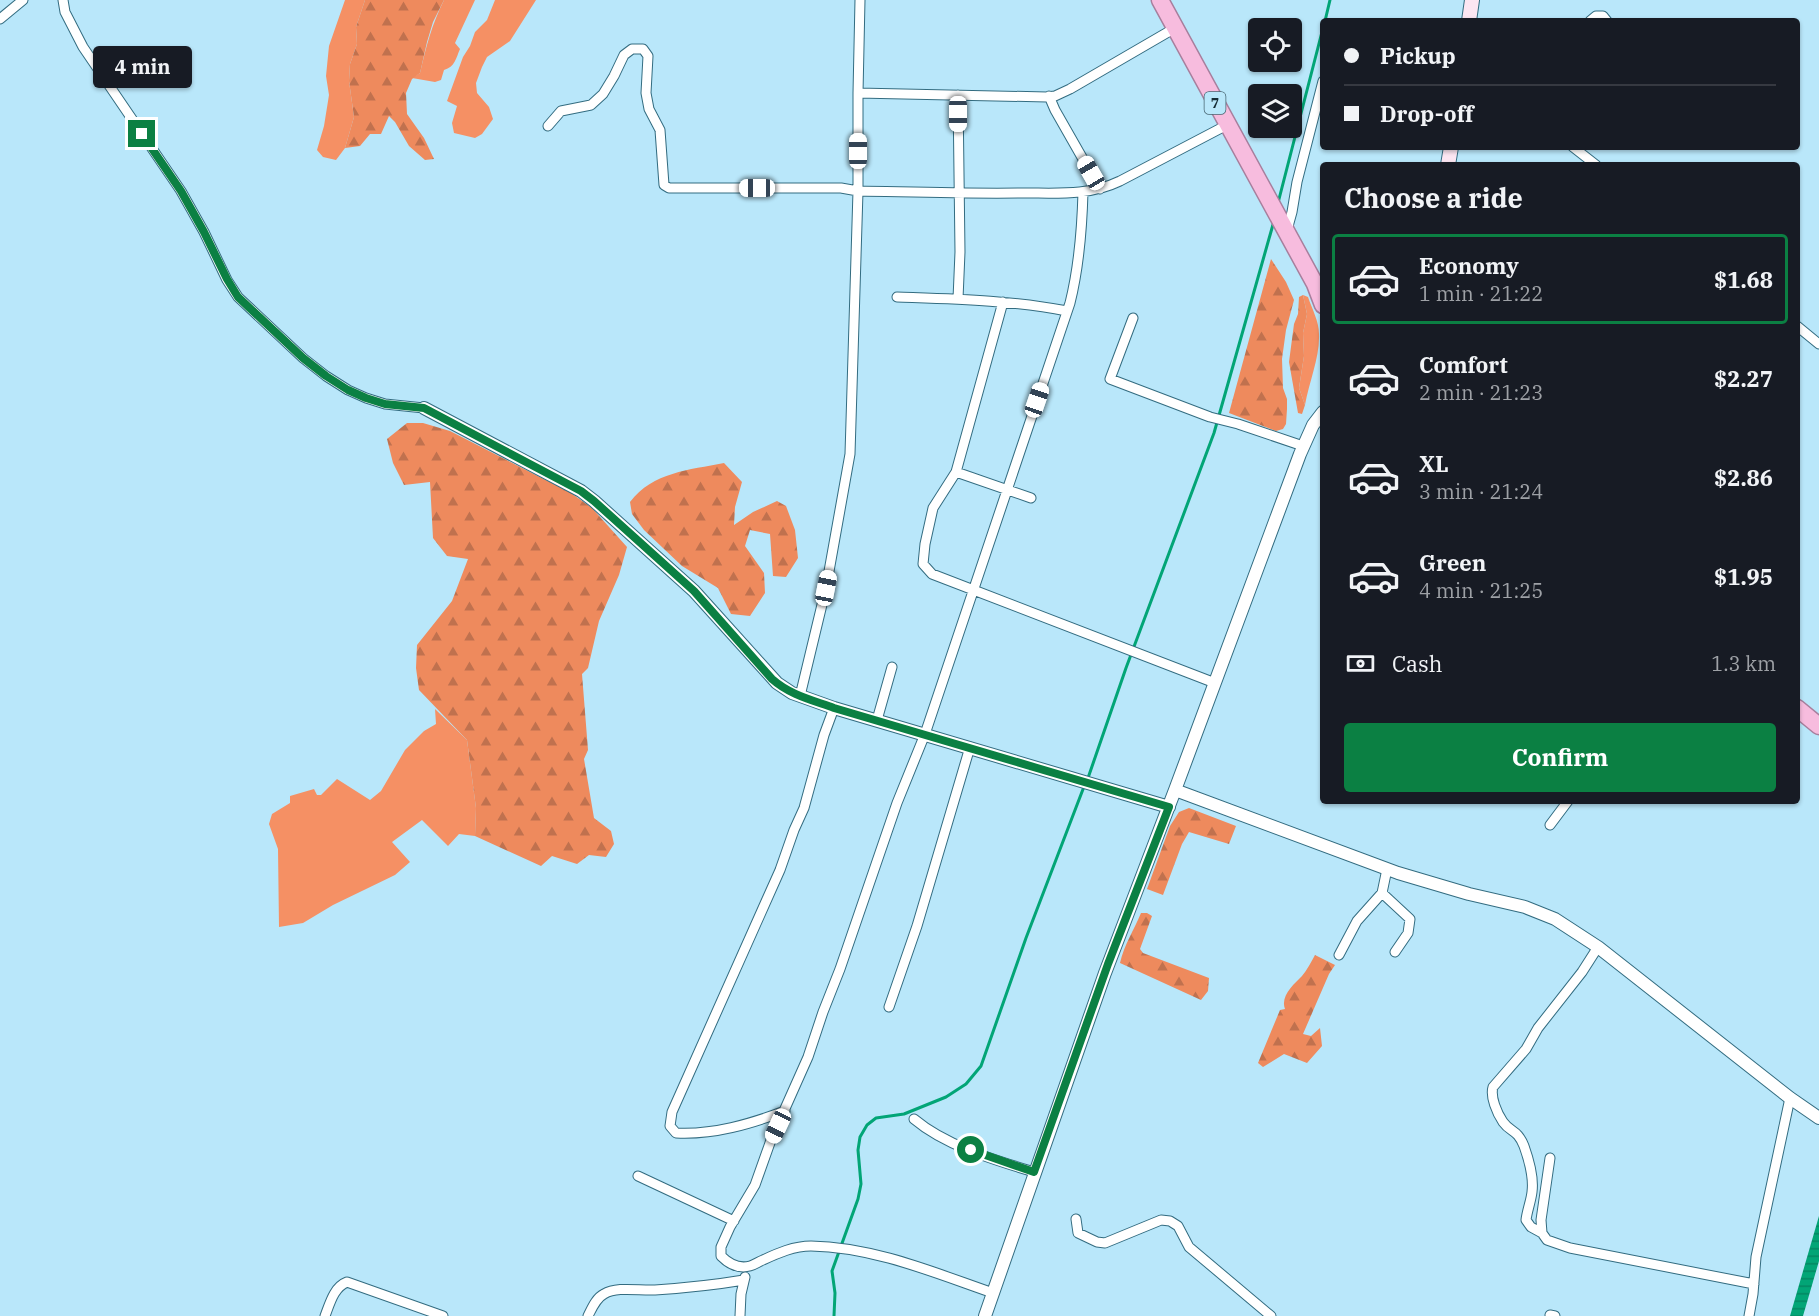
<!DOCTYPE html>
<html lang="en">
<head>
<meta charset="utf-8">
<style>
	:root { --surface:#171b24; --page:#20242c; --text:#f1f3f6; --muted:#9ea1a6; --line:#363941; --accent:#0b8043 }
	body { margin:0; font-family:"IBM Plex Serif",serif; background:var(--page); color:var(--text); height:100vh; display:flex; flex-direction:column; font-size:22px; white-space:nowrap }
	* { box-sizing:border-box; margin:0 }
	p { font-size:20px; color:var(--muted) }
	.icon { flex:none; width:33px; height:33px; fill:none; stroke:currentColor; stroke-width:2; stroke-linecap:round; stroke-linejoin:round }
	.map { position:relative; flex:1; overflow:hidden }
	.details { position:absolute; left:1320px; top:162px; width:480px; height:642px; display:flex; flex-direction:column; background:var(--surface); border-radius:6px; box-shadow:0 2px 4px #0004 }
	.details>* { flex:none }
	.hud { position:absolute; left:1320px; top:18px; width:480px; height:132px; border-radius:6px; box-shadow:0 2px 4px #0004; display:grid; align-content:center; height:132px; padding:0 24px; background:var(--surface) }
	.tools { position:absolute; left:1248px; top:18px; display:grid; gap:12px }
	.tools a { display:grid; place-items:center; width:54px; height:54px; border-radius:6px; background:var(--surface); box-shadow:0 2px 4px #0004; font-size:30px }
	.end { position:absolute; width:27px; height:27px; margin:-14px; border:8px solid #0b8043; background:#fff; box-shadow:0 0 0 3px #fff }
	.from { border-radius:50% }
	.bubble { position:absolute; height:42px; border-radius:6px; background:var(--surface); box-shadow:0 2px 4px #0004; font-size:20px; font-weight:800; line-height:42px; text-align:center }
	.car { position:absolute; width:18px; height:36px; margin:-18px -9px; border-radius:8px; box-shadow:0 0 4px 2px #0007; background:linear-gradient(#fff 24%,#345 0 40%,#fff 0 76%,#345 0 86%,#fff 0) }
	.hud b { display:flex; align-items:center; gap:21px; height:57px; font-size:22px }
	.hud b+b { border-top:2px solid var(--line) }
	.hud i { width:15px; height:15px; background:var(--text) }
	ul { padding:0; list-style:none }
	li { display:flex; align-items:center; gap:18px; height:90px; margin:0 12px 9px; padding:0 12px; border:3px solid transparent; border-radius:6px }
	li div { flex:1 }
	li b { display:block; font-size:22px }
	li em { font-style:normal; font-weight:800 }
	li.on { border-color:var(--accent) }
	li>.icon { width:54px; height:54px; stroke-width:1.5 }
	h2 { padding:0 24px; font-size:27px; line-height:72px }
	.pay { display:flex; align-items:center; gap:15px; height:66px; padding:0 24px; font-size:22px }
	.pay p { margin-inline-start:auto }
	.button { display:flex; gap:12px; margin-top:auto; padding:12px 24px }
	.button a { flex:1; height:69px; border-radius:6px; background:var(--accent); color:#fff; font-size:24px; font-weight:800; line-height:69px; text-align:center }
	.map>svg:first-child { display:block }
	.green { fill:#f59064 }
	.forest { fill:url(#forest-firs) }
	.water { fill:url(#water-rules) }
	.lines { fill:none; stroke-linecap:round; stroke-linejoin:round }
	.stream { stroke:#02a576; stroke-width:3 }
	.minor-casing { stroke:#336c80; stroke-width:11 }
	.tertiary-casing { stroke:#336c80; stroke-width:14 }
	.secondary-casing { stroke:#336c80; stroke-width:16 }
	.trunk-casing { stroke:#a77f9d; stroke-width:19 }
	.minor { stroke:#fff; stroke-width:9 }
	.tertiary { stroke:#fff; stroke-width:12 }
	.secondary { stroke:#fce6f2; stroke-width:14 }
	.trunk { stroke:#f7bcde; stroke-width:16 }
	.route { stroke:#0b8043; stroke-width:8 }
	.labels { text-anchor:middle; stroke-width:4.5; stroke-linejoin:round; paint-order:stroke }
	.shield { fill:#b9e7fa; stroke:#476571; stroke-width:1.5 }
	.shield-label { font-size:14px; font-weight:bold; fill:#162d36 }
</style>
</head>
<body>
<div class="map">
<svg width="1819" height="1316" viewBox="0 0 1819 1316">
	<defs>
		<pattern id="forest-firs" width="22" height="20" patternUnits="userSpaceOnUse" patternTransform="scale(1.5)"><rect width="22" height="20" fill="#ee8a5d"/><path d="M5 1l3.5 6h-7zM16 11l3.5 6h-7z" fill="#c0714e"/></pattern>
		<pattern id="water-rules" width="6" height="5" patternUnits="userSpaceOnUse" patternTransform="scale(1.5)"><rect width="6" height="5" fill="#02a576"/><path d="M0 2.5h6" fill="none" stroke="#038762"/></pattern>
	</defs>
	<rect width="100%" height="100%" fill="#b9e7fa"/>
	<!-- green -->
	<path class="green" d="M345 0H365L356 27 357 44 350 64 349 81 354 117 345 148 336 160 323 157 317 150 324 126 329 95 326 76 329 46Z
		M444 0H475L455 43 460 49C456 58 455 67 444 70L441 80 435 82 412 78 420 73C426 47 432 24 444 0Z
		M495 0H536L510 41 487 57 482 67 476 83 477 93 489 107 493 119 482 134 475 138 454 133 452 123 457 106 447 101 463 57 470 46 475 32 487 20Z
		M1303 295 1308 297C1312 309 1319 321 1319 334 1320 357 1309 382 1305 405L1299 388 1304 356 1303 333 1307 314Z
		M435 709 467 740 476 808 475 836 459 834 448 846 422 820 392 842 410 862 395 875 333 905 303 923 279 927 278 849 269 824 272 814 290 803V796L314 789 317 795H321L337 779 370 800 381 791 405 750 424 731 436 724Z"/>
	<!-- forest -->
	<path class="forest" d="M365 0H444L433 22 427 42 420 73 412 79 406 93 407 114 424 138 434 159 425 160 409 146 395 122 389 116 381 134H370L360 146 345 148 354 117 349 81 350 64 357 44 356 27Z
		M1271 259 1286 282 1294 300 1286 330 1282 359 1283 388 1287 399V409L1286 424 1283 429 1276 431 1229 413Z
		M1303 295 1307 314 1303 333 1304 356 1299 388 1305 405 1302 414 1298 413 1289 362 1294 324 1298 314 1299 297Z
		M407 423H423L450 431 571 493 592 508 627 547 619 575 599 621 588 668 582 674 588 750 584 759 594 818 611 831 614 844 606 857 589 855 577 864 552 856 541 866 475 836 476 808 467 740 419 690 416 668 417 645 452 601 468 559 447 556 433 538 430 482 404 485 393 463 387 439Z
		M724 463 742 482 735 507 734 525 753 512 777 501 786 506 795 530 798 558 786 577 773 576 770 534 750 530 745 546 764 573 765 593 750 616 731 614 718 588 682 566 644 530 632 514 630 502C653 472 689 470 724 463Z
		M1189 808 1236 826 1229 844 1189 832 1182 844 1163 895 1147 889 1170 826 1179 812Z
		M1141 913H1147L1152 916 1140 949 1143 953 1209 978 1208 991 1201 1000 1120 963C1124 945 1134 930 1141 913Z
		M1315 955 1335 965 1329 974 1303 1034 1311 1036 1320 1028 1322 1046 1307 1063 1284 1054 1263 1067 1258 1063 1280 1010 1285 1009C1280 996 1294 984 1302 976 1307 970 1311 962 1315 955Z"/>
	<!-- water -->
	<path class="water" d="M1819 1216V1261L1803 1316H1790Z"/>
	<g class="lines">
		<!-- stream -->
		<path class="stream" d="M1325 21 1330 0
			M1278 203 1323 28
			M1088 778 1126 668 1214 433 1274 221
			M834 1316 835 1293 832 1271 858 1199 861 1184 858 1150 860 1137 867 1125 876 1118 904 1114 946 1097 966 1084 981 1066 1026 938 1085 784"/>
		<defs>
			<path id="minor" d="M63 0 65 12 83 47 181 191 204 232 227 280 238 297 303 358 326 376 348 390 366 398 385 404 424 408
				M0 19 23 0
				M1590 21 1596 16H1603L1607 21
				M858 93 1047 97 1055 96 1070 89 1175 28
				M958 95 960 252 958 299
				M1049 96 1055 110 1100 189
				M548 126 561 111 591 105 603 94 614 76 624 55 632 49H643L648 56 646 93 649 109 660 130 664 185 669 188H841L858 191C913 192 969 194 1024 193 1057 193 1089 196 1120 181L1227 125
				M1573 147 1596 165
				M1287 230 1292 212 1297 182 1323 81
				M897 297C954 299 1011 300 1067 311
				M1133 318 1110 379 1210 417 1238 424 1303 446
				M1797 326 1819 344
				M956 472 1003 302
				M1031 498 956 472 933 508 925 544 923 564 932 574 1215 683
				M800 696 826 588 850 454 858 191V93L860 0
				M877 720 892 667
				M1550 825 1568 801
				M1382 893 1410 919 1408 933 1395 952
				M1339 955 1357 921 1382 893 1387 869
				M889 1007 917 926 970 747
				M785 1111C750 1124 714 1135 676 1133L670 1126 672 1112 780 870 794 830 804 808 824 735 834 708
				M914 1119C946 1146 995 1160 1034 1172
				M1550 1158 1541 1220 1542 1233 1547 1240 1570 1248 1754 1284
				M638 1176 734 1221
				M1076 1219 1078 1233 1097 1242 1105 1243 1161 1220 1170 1221 1178 1226 1189 1247 1271 1316
				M1542 1233 1531 1227 1526 1220C1527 1211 1531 1201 1532 1192 1534 1177 1529 1160 1524 1146 1517 1129 1511 1133 1503 1122 1497 1113 1490 1097 1493 1087L1526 1049 1538 1028 1582 972 1598 947
				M993 1293C935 1273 874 1247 811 1246 794 1246 778 1253 763 1260 758 1262 754 1265 750 1266 739 1269 729 1264 721 1256V1247L730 1227 755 1185 771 1140 808 1057 823 1012 840 969 897 803 925 734 1070 303C1079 267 1082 229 1083 192
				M1550 1315 1555 1316
				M325 1316C330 1303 334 1287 347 1282L443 1316
				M588 1316C592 1308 596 1298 604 1294 617 1286 640 1291 655 1290 685 1288 714 1285 744 1280
				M740 1316 741 1294 745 1277
				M1749 1316 1753 1294 1756 1257 1790 1098"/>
			<path id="tertiary" d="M424 408 581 491 594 501 694 591 777 683 792 693 834 708 1169 807
				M1175 790 1398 873 1469 894 1525 907 1555 919 1598 947 1790 1098 1819 1118
				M985 1316 1105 973 1175 790 1300 454 1313 425 1323 412"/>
			<path id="secondary" d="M1469 21 1472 0
				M1448 165 1451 147"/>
			<path id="trunk" d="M1160 0 1315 284 1323 305
				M1797 708 1819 726"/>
		</defs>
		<!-- minor casing -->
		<use href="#minor" class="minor-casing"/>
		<!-- tertiary casing -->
		<use href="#tertiary" class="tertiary-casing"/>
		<!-- secondary casing -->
		<use href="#secondary" class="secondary-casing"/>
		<!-- trunk casing -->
		<use href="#trunk" class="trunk-casing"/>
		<!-- minor -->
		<use href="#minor" class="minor"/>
		<!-- tertiary -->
		<use href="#tertiary" class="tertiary"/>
		<!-- secondary -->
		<use href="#secondary" class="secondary"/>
		<!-- trunk -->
		<use href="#trunk" class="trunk"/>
	</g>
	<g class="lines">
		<!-- route -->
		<path class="route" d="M142 134 181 191 204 232 227 279 238 297 303 358 326 376 348 390 366 398 385 404 424 408 581 491 594 501 694 591 772 679C790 695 812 700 834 708L1169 807 1108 964 1034 1172 971 1150"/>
	</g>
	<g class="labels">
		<!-- shield labels -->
		<rect class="shield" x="1204.5" y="92" width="21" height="22" rx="4.5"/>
		<g class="shield-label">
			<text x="1215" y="108">7</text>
		</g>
	</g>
</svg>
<div class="tools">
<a><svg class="icon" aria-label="locate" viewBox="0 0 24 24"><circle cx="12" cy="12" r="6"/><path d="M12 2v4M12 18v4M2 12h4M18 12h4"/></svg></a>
<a><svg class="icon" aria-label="layers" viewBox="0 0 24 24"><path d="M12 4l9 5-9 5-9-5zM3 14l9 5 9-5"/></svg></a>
</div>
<i class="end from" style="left:971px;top:1150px"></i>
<i class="end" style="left:142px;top:134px"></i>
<div class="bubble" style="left:93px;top:46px;width:99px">4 min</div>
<i class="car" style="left:958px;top:114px;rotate:180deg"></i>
<i class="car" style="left:858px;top:151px;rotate:0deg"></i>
<i class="car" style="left:1091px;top:173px;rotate:330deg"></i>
<i class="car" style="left:757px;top:188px;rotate:270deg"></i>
<i class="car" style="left:1037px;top:400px;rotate:19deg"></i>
<i class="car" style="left:826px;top:588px;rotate:11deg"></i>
<i class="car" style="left:778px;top:1126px;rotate:205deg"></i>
<div class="hud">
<b><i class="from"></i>Pickup</b>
<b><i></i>Drop-off</b>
</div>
<section class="details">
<h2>Choose a ride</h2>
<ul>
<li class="on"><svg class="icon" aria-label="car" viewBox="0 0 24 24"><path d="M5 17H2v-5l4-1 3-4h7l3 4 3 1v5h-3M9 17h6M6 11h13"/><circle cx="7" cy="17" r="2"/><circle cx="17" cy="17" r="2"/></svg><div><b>Economy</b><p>1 min · 21:22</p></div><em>$1.68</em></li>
<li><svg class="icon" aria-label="car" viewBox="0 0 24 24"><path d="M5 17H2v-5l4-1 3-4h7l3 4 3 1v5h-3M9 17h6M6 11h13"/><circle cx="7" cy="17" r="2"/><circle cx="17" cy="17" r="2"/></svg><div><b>Comfort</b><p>2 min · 21:23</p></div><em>$2.27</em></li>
<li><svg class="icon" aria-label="car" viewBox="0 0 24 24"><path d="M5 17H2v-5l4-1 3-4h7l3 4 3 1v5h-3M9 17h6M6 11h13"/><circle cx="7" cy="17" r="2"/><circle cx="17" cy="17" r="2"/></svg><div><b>XL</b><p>3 min · 21:24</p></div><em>$2.86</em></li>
<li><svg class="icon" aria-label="car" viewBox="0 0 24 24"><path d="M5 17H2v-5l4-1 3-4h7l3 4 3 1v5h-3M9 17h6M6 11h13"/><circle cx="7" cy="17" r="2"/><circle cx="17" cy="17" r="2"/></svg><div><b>Green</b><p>4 min · 21:25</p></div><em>$1.95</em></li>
</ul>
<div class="pay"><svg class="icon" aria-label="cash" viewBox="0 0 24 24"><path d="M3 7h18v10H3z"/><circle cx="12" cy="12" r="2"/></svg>Cash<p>1.3 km</p></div>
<div class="button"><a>Confirm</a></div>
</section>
</div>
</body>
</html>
